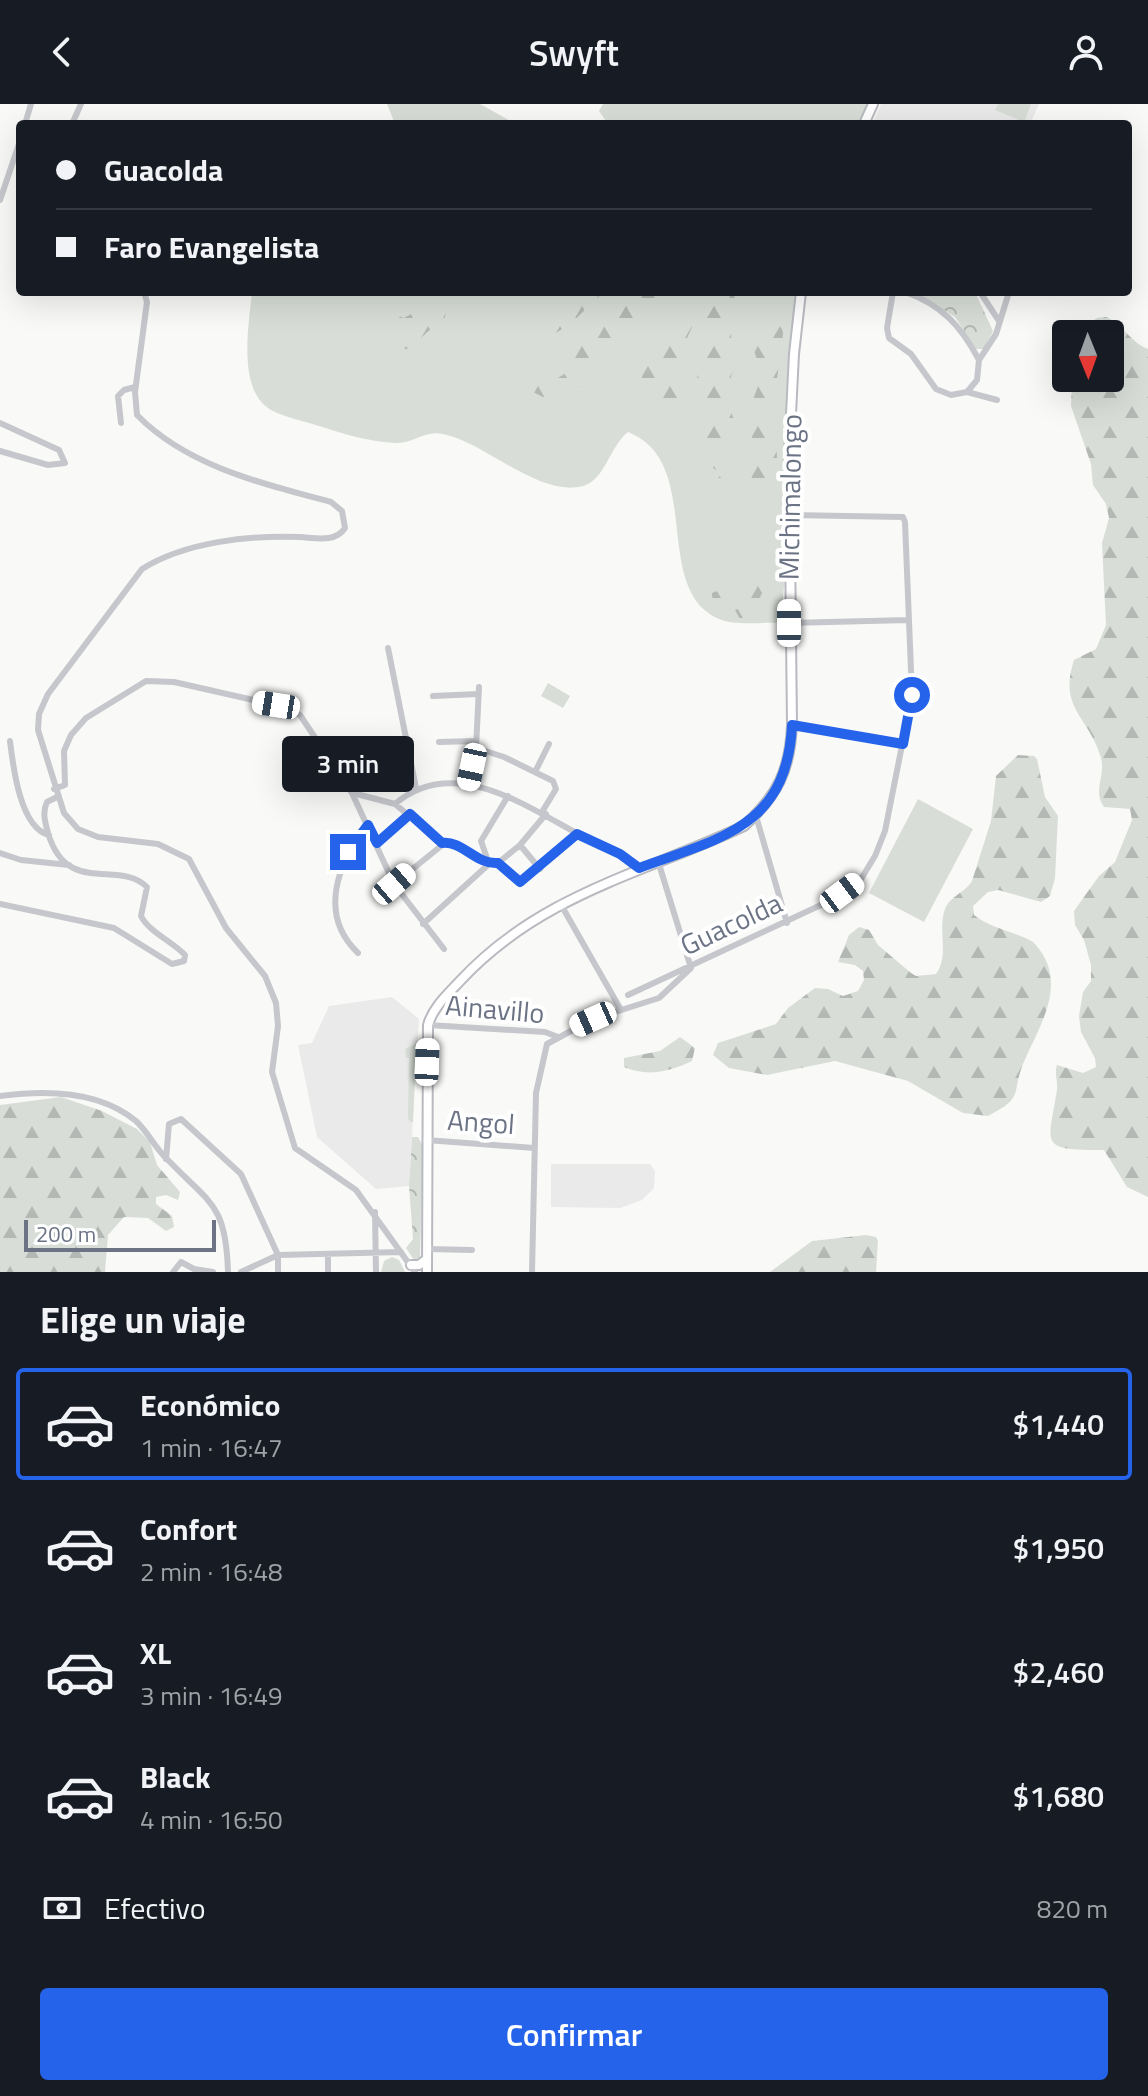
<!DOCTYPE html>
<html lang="es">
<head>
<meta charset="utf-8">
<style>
	:root { --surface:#171b24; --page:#242831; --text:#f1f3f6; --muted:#9ea1a6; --line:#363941; --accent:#2563eb }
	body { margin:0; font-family:"Titillium Web",sans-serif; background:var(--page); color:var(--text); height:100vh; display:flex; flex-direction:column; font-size:30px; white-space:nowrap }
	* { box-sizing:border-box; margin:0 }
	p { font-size:26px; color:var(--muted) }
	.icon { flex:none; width:44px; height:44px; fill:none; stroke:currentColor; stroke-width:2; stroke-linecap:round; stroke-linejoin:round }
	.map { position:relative; height:1168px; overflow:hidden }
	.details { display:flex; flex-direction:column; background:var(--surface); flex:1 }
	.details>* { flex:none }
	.hud { position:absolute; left:16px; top:16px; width:1116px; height:176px; border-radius:8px; box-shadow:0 8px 32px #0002; display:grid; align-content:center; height:176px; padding:0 40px; background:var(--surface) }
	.needle { width:52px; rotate:179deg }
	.fabs { position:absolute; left:1052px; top:216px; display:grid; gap:16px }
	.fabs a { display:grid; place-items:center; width:72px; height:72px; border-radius:8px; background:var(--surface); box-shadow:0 8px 32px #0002; font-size:40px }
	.scale { position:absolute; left:24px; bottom:20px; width:192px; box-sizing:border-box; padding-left:8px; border:4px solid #6b7385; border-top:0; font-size:22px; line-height:28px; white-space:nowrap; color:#6b7385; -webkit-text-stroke:6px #fff; paint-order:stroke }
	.end { position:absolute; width:36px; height:36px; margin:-18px; border:10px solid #2563eb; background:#fff; box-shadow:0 0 0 4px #fff }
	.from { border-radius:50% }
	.bubble { position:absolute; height:56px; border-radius:8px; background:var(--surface); box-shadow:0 8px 32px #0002; font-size:26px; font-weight:600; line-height:56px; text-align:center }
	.car { position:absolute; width:24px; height:48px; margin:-24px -12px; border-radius:10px; box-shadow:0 0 6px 2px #0007; background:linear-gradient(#fff 24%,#345 0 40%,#fff 0 76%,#345 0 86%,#fff 0) }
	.hud b { display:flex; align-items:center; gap:28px; height:76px; font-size:30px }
	.hud b+b { border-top:2px solid var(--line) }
	.hud i { width:20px; height:20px; background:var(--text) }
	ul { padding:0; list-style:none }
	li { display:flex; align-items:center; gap:24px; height:112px; margin:0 16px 12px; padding:0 24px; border:4px solid transparent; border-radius:8px }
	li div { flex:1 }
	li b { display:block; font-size:30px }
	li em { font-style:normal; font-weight:600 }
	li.active { border-color:var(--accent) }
	li>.icon { width:72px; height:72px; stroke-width:1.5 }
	h2 { padding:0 40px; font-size:36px; line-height:96px }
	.pay { display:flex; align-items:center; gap:20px; height:88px; padding:0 40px; font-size:30px }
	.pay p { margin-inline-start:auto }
	.button { display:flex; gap:16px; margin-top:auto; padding:16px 40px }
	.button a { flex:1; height:92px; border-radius:8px; background:var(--accent); color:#fff; font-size:32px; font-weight:600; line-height:92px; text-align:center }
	header { display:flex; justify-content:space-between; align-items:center; height:104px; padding:0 40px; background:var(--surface); font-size:36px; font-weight:600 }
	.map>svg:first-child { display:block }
	.built { fill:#eaeaea }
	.grass { fill:#d8ded7 }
	.forest { fill:url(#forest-firs) }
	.park { fill:url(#park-crowns) }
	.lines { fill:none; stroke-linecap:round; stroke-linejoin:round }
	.secondary-casing { stroke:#b8bac0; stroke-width:12 }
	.street { stroke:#c5c7cc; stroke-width:6 }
	.secondary { stroke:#fff; stroke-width:8 }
	.route { stroke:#2563eb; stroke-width:10 }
	.labels { text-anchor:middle; stroke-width:8; stroke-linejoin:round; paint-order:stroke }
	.street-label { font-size:28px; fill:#6b7385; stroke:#fff }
</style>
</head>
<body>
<header><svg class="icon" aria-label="back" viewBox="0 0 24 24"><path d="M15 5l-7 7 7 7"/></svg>Swyft<svg class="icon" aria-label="person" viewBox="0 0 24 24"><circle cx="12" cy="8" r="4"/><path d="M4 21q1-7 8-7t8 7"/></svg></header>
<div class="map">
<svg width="1148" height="1168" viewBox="0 0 1148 1168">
	<defs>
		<pattern id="forest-firs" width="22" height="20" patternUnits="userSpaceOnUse" patternTransform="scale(2)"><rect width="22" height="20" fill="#d8ded7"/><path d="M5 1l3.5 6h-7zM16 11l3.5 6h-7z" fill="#b3b8b4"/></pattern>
		<pattern id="park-crowns" width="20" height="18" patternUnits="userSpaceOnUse" patternTransform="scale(2)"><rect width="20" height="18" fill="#d8ded7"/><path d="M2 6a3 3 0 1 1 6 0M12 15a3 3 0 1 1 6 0" fill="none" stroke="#b3b8b4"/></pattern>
	</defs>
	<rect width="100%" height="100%" fill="#f9f9f7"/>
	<!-- built -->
	<path class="built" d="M881 0H1039L1030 20H884L874 16Z
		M392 893 419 915 409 1082 376 1085 317 1033 298 941 312 939 329 902Z
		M551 1060H650L655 1067 654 1084 642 1096 620 1104 551 1103Z"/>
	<!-- grass -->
	<path class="grass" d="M387 0H480L516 20H395Z
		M603 0H871L864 20H608L599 7Z
		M998 0H1031L1024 18 995 6Z
		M252 188H802L789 438 780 519C762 518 736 522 719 515 650 485 705 358 628 328 610 342 605 376 583 382 539 394 485 338 443 330 425 326 412 340 396 339 369 338 345 330 319 322 304 317 287 314 273 307 236 289 249 220 252 188Z
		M548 579 570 592 563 604 541 592Z
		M918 695 973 725 924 818 869 789Z
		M416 940 413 1018H411L408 1015 409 954H406L405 945Z
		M392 1153 399 1156 405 1168H381L384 1157Z"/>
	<!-- forest -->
	<path class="forest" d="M582 188H605C593 196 584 208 572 218 558 229 541 237 526 247L522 245 534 232 545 228 550 218 560 216 563 205 580 198Z
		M629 188H665L618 235 608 255 599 261 589 277 577 287 543 293 531 287 530 280 550 279 569 267V252L583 241 595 239 613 207 627 197Z
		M702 188H735L730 246 737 260C725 276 727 306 737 321L721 336 706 334C700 318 701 304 707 290L697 278Z
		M436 203 446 209 444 216C431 223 420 234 411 246L396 243 389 226 393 210 404 214 413 209 429 214 431 205Z
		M769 205 781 212 783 230 774 298 770 305C776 320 781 372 773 385 770 389 762 394 759 396L753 393C751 370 749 344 754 321L765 312 753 296 758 282V259L752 240Z
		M1106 213C1124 221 1130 238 1148 245V1093L1127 1083 1104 1046C1038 1046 1048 1042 1057 986 1058 976 1054 970 1057 961L1083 969 1096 963 1095 954 1081 928 1079 912 1083 888 1091 877V861L1084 836 1075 821 1074 807 1099 772 1115 758 1132 716 1130 705 1104 703C1092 686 1106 672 1101 654 1089 612 1058 605 1074 556L1096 545 1106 521 1102 439 1109 414 1106 400 1093 381 1091 360 1071 302 1072 274H1110V230H1075L1097 214Z
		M682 214 689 215 693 221 677 256 688 305 666 315 667 306 659 294 634 290 632 283 642 274 640 261 653 258V243L666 238 667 224 678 222Z
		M716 347 725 350 727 392 721 395 714 378 722 370 710 362 711 350Z
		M728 474 734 478V490L718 504H713L712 489 725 484Z
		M759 475 765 484 760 493 767 506 762 512 741 517 735 506 746 502 749 481Z
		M1018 651 1034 652 1037 655 1045 693 1058 712 1055 774 1050 792 1041 798 998 786 988 788 973 802 974 811C991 825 1027 831 1035 840 1070 879 1039 922 1023 960 1011 990 1025 993 988 1012L963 1009 908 977 835 957 767 971 729 964 713 951 718 939 776 920 788 904 815 884 828 885 843 892 858 887 864 876 863 867 855 861 838 858 849 831 859 823 869 826 878 841 911 869 916 872 936 870C950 850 937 826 945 805 951 791 965 789 972 777L991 717 996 672Z
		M680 933 695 944 692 957C669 968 647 973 624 963V954L660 947Z
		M61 993 102 1007 137 1025 150 1038 157 1061 180 1088 178 1096 166 1091 156 1093V1100L172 1112 174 1123 166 1127 148 1114 124 1113 108 1131 105 1168H0V1001Z
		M866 1131 876 1133 878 1137 876 1168H770L812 1137Z"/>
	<!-- park -->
	<path class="park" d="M914 188H975L993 227 984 245H976L955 213Z
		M412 1033H418L423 1042 420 1154 414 1156 406 1144 413 1135 409 1082Z"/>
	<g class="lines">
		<defs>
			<path id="secondary" d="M864 20 873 0
				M411 1161H419L427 1155
				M427 1168 428 921C433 903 448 890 460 877 541 790 642 770 744 722 778 691 790 666 792 621L789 350 794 250 801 188"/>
		</defs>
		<!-- secondary casing -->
		<use href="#secondary" class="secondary-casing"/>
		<!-- street -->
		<path class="street" d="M25 20 31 0
			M72 20 81 0
			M0 96 20 37
			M144 188 147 198 135 288 137 311C188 363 264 380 331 398L342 407 345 424C335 439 316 434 300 433 249 431 185 438 142 465L48 590 39 610 38 626 64 709 78 725 98 733 158 740 189 755 226 824 265 872 276 899 278 922 272 968 295 1044 356 1086 415 1168
			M893 188 887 224 889 234 911 250 936 285 951 291 967 288 977 276 979 256 996 230 1009 188
			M905 188C942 201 961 222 979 256
			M980 188 999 217
			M967 288 997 296
			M0 319 59 346 65 359 48 361 0 347
			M121 319 118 292 124 286 135 283
			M789 519 908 516
			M388 544 416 684
			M433 592 478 590
			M792 621 903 640
			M10 637C13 662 20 724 49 731
			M439 638 476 637
			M476 644 504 653 553 677 556 685 542 708
			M536 666 549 640
			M468 681 476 644 479 583
			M54 685 65 681 64 647 71 631 86 614 146 577 174 578 288 604 300 611 352 689 394 780 444 845
			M353 689 395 700 442 739
			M395 700C453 650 526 702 580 731 600 741 624 748 639 764
			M756 712 787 819
			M377 739 410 710
			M520 741 540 765
			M0 749 21 756 69 761
			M498 759 520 741 546 710
			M394 780 446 738 489 760 498 759 520 778 577 730
			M560 799 621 906
			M0 800 114 824 172 860 184 857 185 851C172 837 149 828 141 812L147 783C119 755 67 793 48 729 45 718 42 708 47 698L57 693
			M423 820 489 760 481 737 508 692
			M358 849C318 811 337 759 368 721
			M628 891 823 800 861 775 875 752 885 727 912 591 905 418 903 413 790 411
			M428 921 545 928 558 933
			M0 992C44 986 99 986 136 1017 148 1028 155 1044 167 1055 210 1100 226 1099 228 1168
			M426 1036 534 1044
			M166 1055 169 1020 181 1015 241 1070 278 1151V1168
			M375 1108 376 1168
			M427 1145 472 1146
			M173 1168 181 1158 194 1165 213 1168
			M241 1168 278 1151 401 1148
			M328 1168V1150
			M532 1168 536 989 547 940 593 915 659 894 691 864 658 757"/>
		<!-- secondary -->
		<use href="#secondary" class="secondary"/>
	</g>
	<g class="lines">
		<!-- route -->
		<path class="route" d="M348 748 368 721 377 739 410 710 442 739C462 736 476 761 498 759L520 778 577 730 620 750 639 764C721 734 787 723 792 621L903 640 912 591"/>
	</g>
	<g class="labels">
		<!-- street labels -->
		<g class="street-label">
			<text transform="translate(790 393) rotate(-89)" y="10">Michimalongo</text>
			<text transform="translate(731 820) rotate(-25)" y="10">Guacolda</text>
			<text transform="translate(495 905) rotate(5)" y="10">Ainavillo</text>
			<text transform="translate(481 1018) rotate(4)" y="10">Angol</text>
		</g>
	</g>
</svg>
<div class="fabs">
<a><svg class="needle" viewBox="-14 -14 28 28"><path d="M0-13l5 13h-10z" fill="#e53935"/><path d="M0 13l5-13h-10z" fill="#9ea1a6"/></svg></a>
</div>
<div class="scale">200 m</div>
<i class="end from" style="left:912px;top:591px"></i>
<i class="end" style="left:348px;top:748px"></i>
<div class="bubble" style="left:282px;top:632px;width:132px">3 min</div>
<i class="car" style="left:789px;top:519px;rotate:0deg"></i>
<i class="car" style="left:276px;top:601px;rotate:279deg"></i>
<i class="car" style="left:472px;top:663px;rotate:192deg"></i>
<i class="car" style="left:394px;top:780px;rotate:49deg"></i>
<i class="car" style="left:842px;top:789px;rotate:53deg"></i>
<i class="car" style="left:593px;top:915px;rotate:246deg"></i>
<i class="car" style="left:427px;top:958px;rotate:2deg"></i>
<div class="hud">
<b><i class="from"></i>Guacolda</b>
<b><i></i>Faro Evangelista</b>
</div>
</div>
<section class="details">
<h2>Elige un viaje</h2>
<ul>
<li class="active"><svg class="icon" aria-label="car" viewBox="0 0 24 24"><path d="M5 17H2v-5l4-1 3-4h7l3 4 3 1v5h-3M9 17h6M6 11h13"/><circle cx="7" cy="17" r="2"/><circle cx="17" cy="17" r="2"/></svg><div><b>Económico</b><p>1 min · 16:47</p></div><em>$1,440</em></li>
<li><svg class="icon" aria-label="car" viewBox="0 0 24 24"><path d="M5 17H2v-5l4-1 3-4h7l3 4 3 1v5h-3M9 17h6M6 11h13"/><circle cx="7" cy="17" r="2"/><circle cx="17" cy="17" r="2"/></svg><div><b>Confort</b><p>2 min · 16:48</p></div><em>$1,950</em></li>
<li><svg class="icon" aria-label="car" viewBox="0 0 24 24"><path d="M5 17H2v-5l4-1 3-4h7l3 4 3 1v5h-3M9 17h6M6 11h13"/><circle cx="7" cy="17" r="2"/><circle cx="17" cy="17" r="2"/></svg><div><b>XL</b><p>3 min · 16:49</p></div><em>$2,460</em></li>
<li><svg class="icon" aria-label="car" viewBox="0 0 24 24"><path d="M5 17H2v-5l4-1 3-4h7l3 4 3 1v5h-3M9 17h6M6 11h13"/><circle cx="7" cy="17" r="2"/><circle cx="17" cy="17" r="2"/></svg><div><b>Black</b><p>4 min · 16:50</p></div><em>$1,680</em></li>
</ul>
<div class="pay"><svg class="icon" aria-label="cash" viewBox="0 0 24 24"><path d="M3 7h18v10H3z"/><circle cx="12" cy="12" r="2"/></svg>Efectivo<p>820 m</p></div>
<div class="button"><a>Confirmar</a></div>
</section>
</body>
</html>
